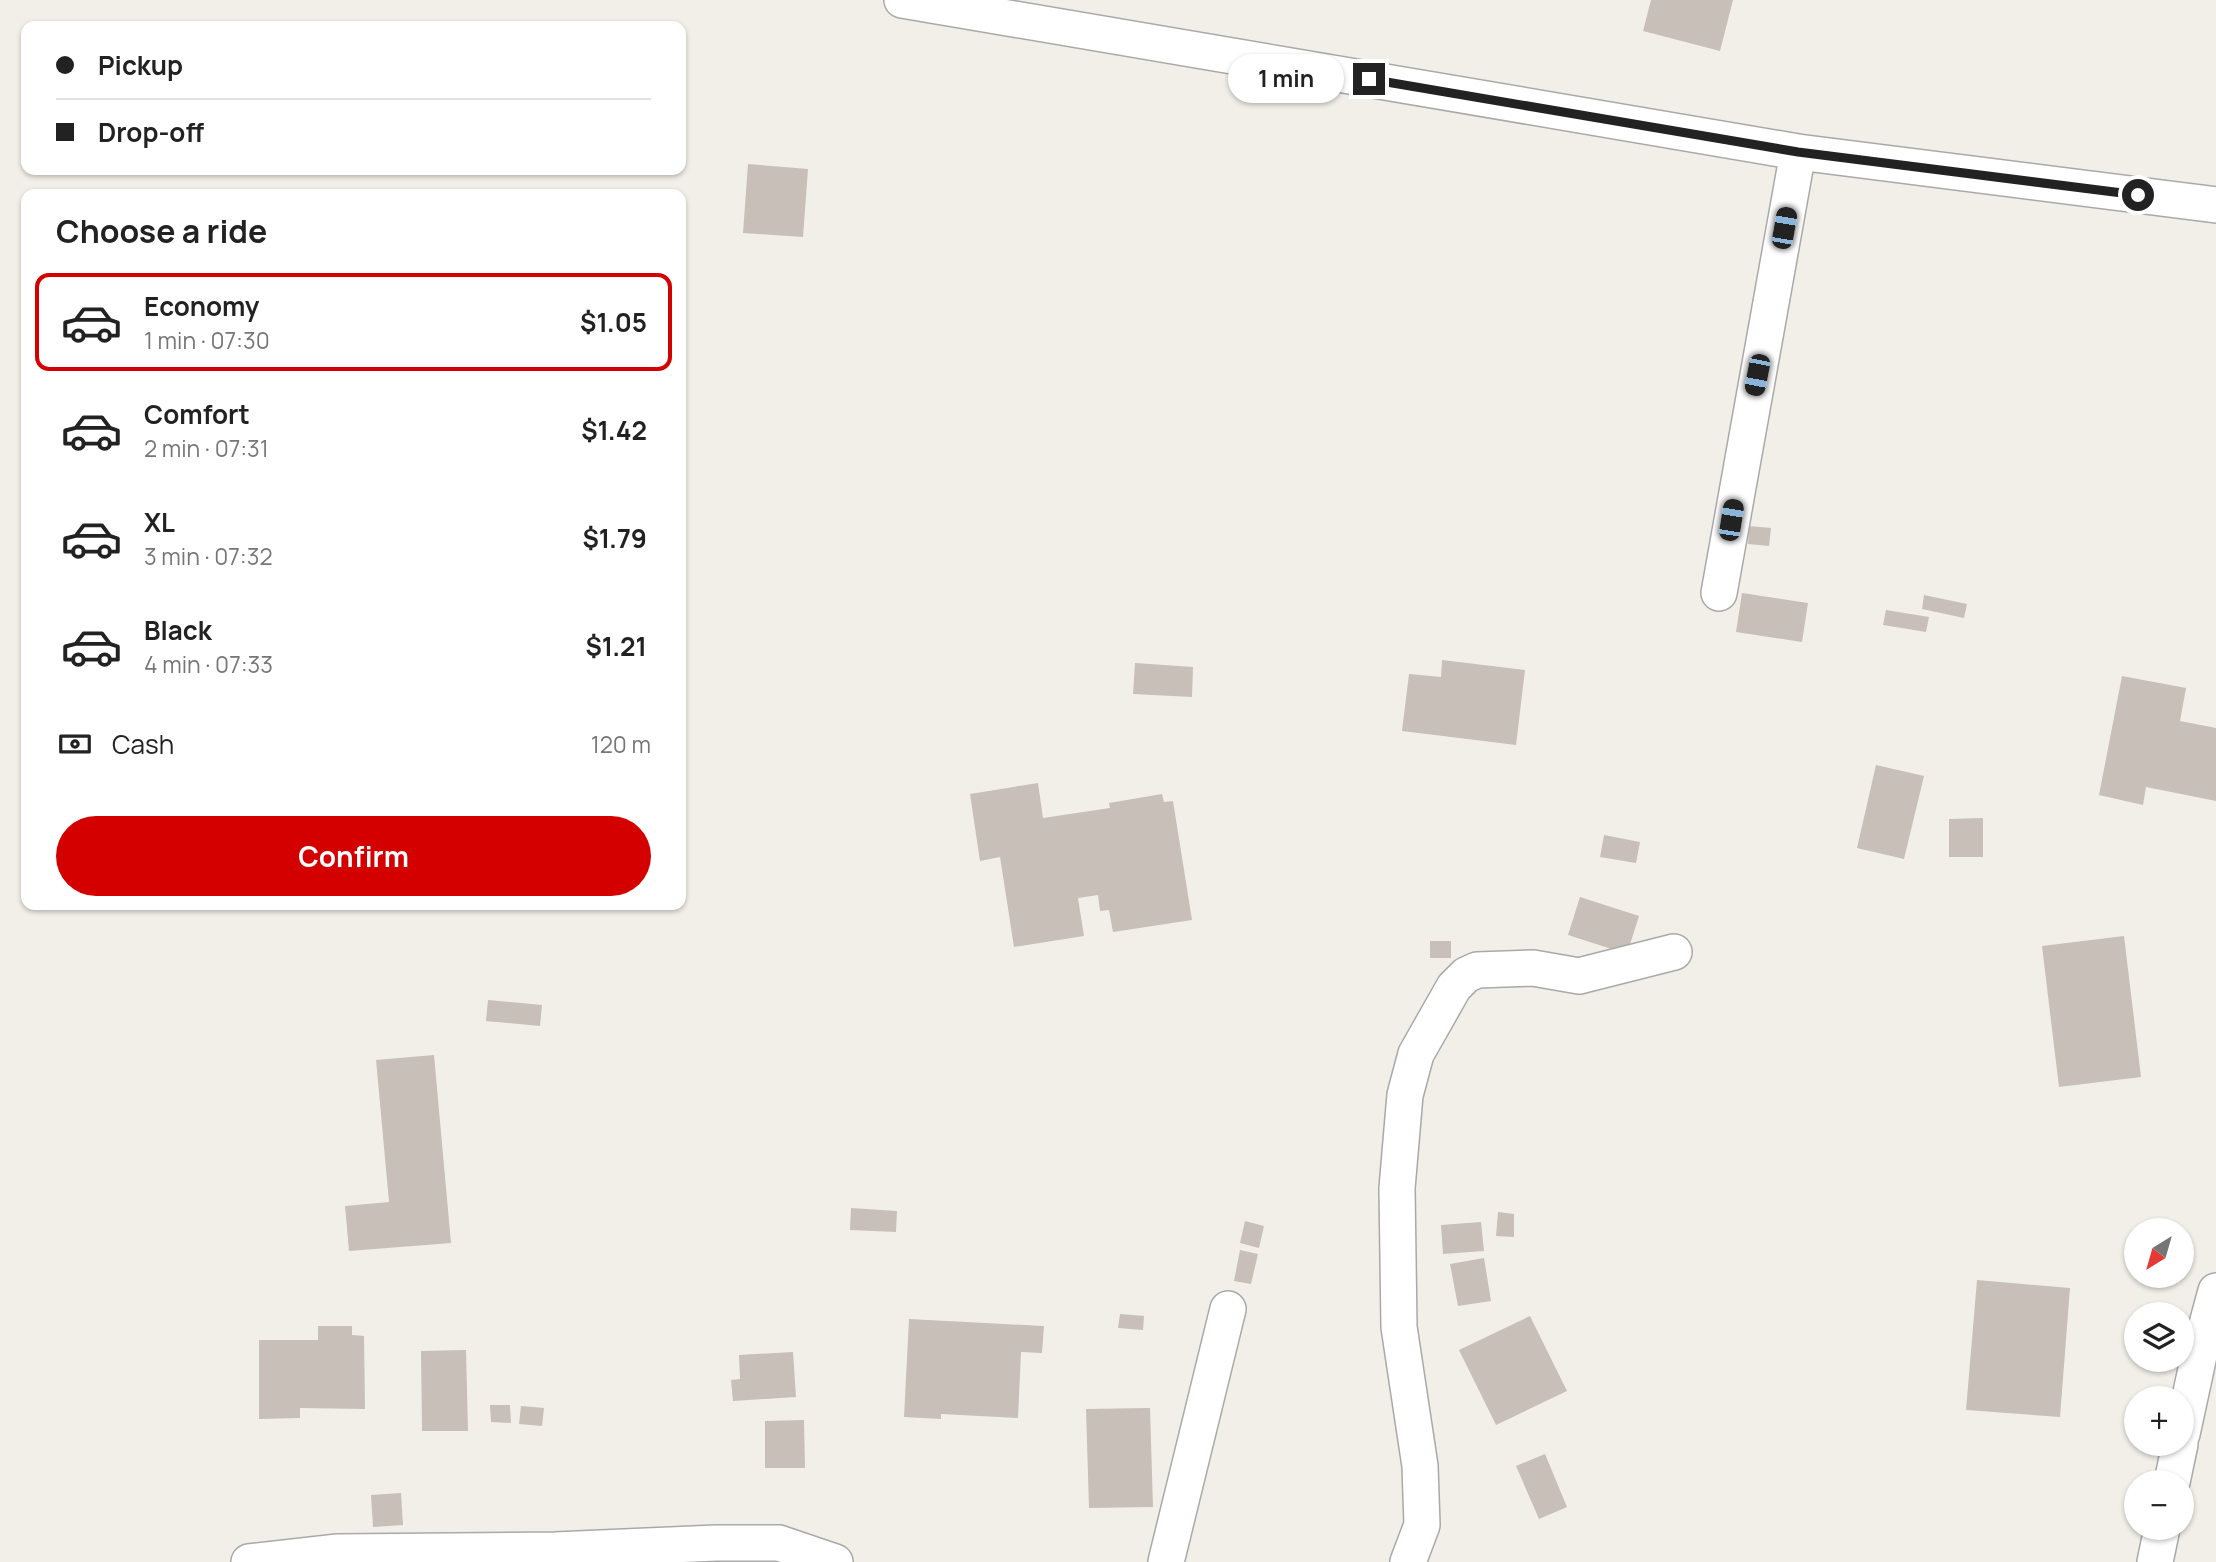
<!DOCTYPE html>
<html lang="en">
<head>
<meta charset="utf-8">
<style>
	:root { --surface:#fff; --page:#f6f6f6; --text:#222; --muted:#767676; --line:#e0e0e0; --accent:#d40000 }
	body { margin:0; font-family:Manrope,sans-serif; background:var(--page); color:var(--text); height:100vh; display:flex; flex-direction:column; font-size:26px; white-space:nowrap }
	* { box-sizing:border-box; margin:0 }
	p { font-size:23px; color:var(--muted) }
	.icon { flex:none; width:38px; height:38px; fill:none; stroke:currentColor; stroke-width:2; stroke-linecap:round; stroke-linejoin:round }
	.map { position:relative; flex:1; overflow:hidden }
	.drawer { position:absolute; left:21px; top:189px; width:665px; height:721px; display:flex; flex-direction:column; background:var(--surface); border-radius:14px; box-shadow:0 2px 5px #0004 }
	.drawer>* { flex:none }
	.hud { position:absolute; left:21px; top:21px; width:665px; height:154px; border-radius:14px; box-shadow:0 2px 5px #0004; display:grid; align-content:center; height:154px; padding:0 35px; background:var(--surface) }
	.needle { width:46px; rotate:217deg }
	.tools { position:absolute; left:2124px; top:1218px; display:grid; gap:14px }
	.tools a { display:grid; place-items:center; width:70px; height:70px; border-radius:50%; background:var(--surface); box-shadow:0 2px 5px #0004; font-size:35px }
	.end { position:absolute; width:32px; height:32px; margin:-16px; border:9px solid #222; background:#fff; box-shadow:0 0 0 4px #fff }
	.from { border-radius:50% }
	.bubble { position:absolute; height:49px; border-radius:24px; background:var(--surface); box-shadow:0 2px 5px #0004; font-size:23px; font-weight:700; line-height:49px; text-align:center }
	.car { position:absolute; width:21px; height:42px; margin:-21px -10px; border-radius:9px; box-shadow:0 0 5px 2px #0007; background:linear-gradient(#222 24%,#8ab4d8 0 40%,#222 0 76%,#8ab4d8 0 86%,#222 0) }
	.hud b { display:flex; align-items:center; gap:24px; height:66px; font-size:26px }
	.hud b+b { border-top:2px solid var(--line) }
	.hud i { width:18px; height:18px; background:var(--text) }
	ul { padding:0; list-style:none }
	li { display:flex; align-items:center; gap:21px; height:98px; margin:0 14px 10px; padding:0 21px; border:4px solid transparent; border-radius:14px }
	li div { flex:1 }
	li b { display:block; font-size:26px }
	li em { font-style:normal; font-weight:700 }
	li.on { border-color:var(--accent) }
	li>.icon { width:63px; height:63px; stroke-width:1.5 }
	h2 { padding:0 35px; font-size:32px; line-height:84px }
	.pay { display:flex; align-items:center; gap:18px; height:77px; padding:0 35px; font-size:26px }
	.pay p { margin-inline-start:auto }
	.button { display:flex; gap:14px; margin-top:auto; padding:14px 35px }
	.button a { flex:1; height:80px; border-radius:42px; background:var(--accent); color:#fff; font-size:28px; font-weight:700; line-height:80px; text-align:center }
	.map>svg:first-child { display:block }
	.building { fill:#c7bfb8 }
	.lines { fill:none; stroke-linecap:round; stroke-linejoin:round }
	.street-casing { stroke:#a9a9a9; stroke-width:38 }
	.street { stroke:#fff; stroke-width:35 }
	.route { stroke:#222; stroke-width:9 }
</style>
</head>
<body>
<div class="map">
<svg width="2216" height="1562" viewBox="0 0 2216 1562">
	<rect width="100%" height="100%" fill="#f2efe9"/>
	<!-- building -->
	<path class="building" d="M1651 0H1733L1720 51 1643 31Z
		M748 164 808 169 803 237 743 233Z
		M1749 526 1771 528 1769 546 1748 544Z
		M1742 593 1808 603 1802 642 1736 632Z
		M1924 595 1967 604 1964 618 1922 609Z
		M1886 610 1929 617 1926 632 1883 625Z
		M1442 660 1525 670 1516 745 1402 731 1409 674 1441 677Z
		M1135 663 1193 667 1192 697 1133 694Z
		M2122 676 2186 688 2180 721 2216 728V801L2146 787 2143 805 2099 795Z
		M1876 765 1924 776 1904 859 1857 848Z
		M1038 783 1043 818 1110 808 1109 803 1162 794 1164 802 1173 801 1192 920 1113 932 1109 910 1100 911 1098 895 1078 898 1084 936 1014 947 1000 857 980 861 970 794Z
		M1983 818V857H1949V819Z
		M1604 835 1640 842 1636 863 1600 857Z
		M1580 897 1639 916 1627 954 1568 935Z
		M2124 936 2141 1077 2059 1087 2042 946Z
		M1430 941H1451V958H1430Z
		M488 1000 542 1005 540 1026 486 1021Z
		M434 1055 451 1243 349 1251 345 1206 389 1202 376 1060Z
		M851 1208 897 1211 896 1232 850 1230Z
		M1498 1212 1514 1214V1237L1496 1236Z
		M1245 1221 1264 1226 1259 1248 1240 1243Z
		M1481 1222 1484 1251 1443 1254 1441 1225Z
		M1240 1250 1258 1254 1251 1284 1234 1281Z
		M1484 1258 1491 1301 1458 1306 1450 1264Z
		M1977 1280 2070 1288 2060 1417 1966 1410Z
		M1120 1314 1144 1316 1143 1330 1118 1328Z
		M1530 1316 1567 1391 1496 1425 1459 1350Z
		M909 1319 1044 1326 1042 1353 1021 1352 1018 1418 941 1414V1419L904 1417Z
		M318 1326H352V1335L364 1336 365 1409 300 1408V1418L259 1419V1340H318Z
		M466 1350 468 1431H422L421 1351Z
		M793 1352 796 1397 733 1401 731 1380 740 1379 739 1355Z
		M490 1405H510L511 1423 491 1422Z
		M521 1406 544 1408 542 1426 519 1424Z
		M1150 1408 1153 1507 1089 1508 1086 1409Z
		M804 1420 805 1468H765V1421Z
		M1545 1454 1567 1507 1539 1519 1516 1466Z
		M401 1493 403 1525 373 1527 371 1495Z"/>
	<g class="lines">
		<defs>
			<path id="street" d="M902 0 1798 152 2216 205
				M1719 593 1798 152
				M2182 1434 2201 1346 2216 1291
				M2172 1482 2180 1444
				M249 1562 338 1552 555 1550 716 1543H779L835 1562
				M1166 1562 1228 1309
				M1408 1562 1422 1525 1420 1466 1399 1327 1397 1188 1405 1095 1416 1054 1454 987 1466 975 1477 970 1533 968 1579 976 1674 952
				M2155 1562 2162 1528"/>
		</defs>
		<!-- street casing -->
		<use href="#street" class="street-casing"/>
		<!-- street -->
		<use href="#street" class="street"/>
	</g>
	<g class="lines">
		<!-- route -->
		<path class="route" d="M1369 79 1798 152 2138 195"/>
	</g>
</svg>
<div class="tools">
<a><svg class="needle" viewBox="-14 -14 28 28"><path d="M0-13l5 13h-10z" fill="#e53935"/><path d="M0 13l5-13h-10z" fill="#767676"/></svg></a>
<a><svg class="icon" aria-label="layers" viewBox="0 0 24 24"><path d="M12 4l9 5-9 5-9-5zM3 14l9 5 9-5"/></svg></a>
<a>+</a>
<a>−</a>
</div>
<i class="end from" style="left:2138px;top:195px"></i>
<i class="end" style="left:1369px;top:79px"></i>
<div class="bubble" style="left:1228px;top:54px;width:116px">1 min</div>
<i class="car" style="left:1784px;top:228px;rotate:10deg"></i>
<i class="car" style="left:1757px;top:375px;rotate:191deg"></i>
<i class="car" style="left:1731px;top:520px;rotate:9deg"></i>
<div class="hud">
<b><i class="from"></i>Pickup</b>
<b><i></i>Drop-off</b>
</div>
<section class="drawer">
<h2>Choose a ride</h2>
<ul>
<li class="on"><svg class="icon" aria-label="car" viewBox="0 0 24 24"><path d="M5 17H2v-5l4-1 3-4h7l3 4 3 1v5h-3M9 17h6M6 11h13"/><circle cx="7" cy="17" r="2"/><circle cx="17" cy="17" r="2"/></svg><div><b>Economy</b><p>1 min · 07:30</p></div><em>$1.05</em></li>
<li><svg class="icon" aria-label="car" viewBox="0 0 24 24"><path d="M5 17H2v-5l4-1 3-4h7l3 4 3 1v5h-3M9 17h6M6 11h13"/><circle cx="7" cy="17" r="2"/><circle cx="17" cy="17" r="2"/></svg><div><b>Comfort</b><p>2 min · 07:31</p></div><em>$1.42</em></li>
<li><svg class="icon" aria-label="car" viewBox="0 0 24 24"><path d="M5 17H2v-5l4-1 3-4h7l3 4 3 1v5h-3M9 17h6M6 11h13"/><circle cx="7" cy="17" r="2"/><circle cx="17" cy="17" r="2"/></svg><div><b>XL</b><p>3 min · 07:32</p></div><em>$1.79</em></li>
<li><svg class="icon" aria-label="car" viewBox="0 0 24 24"><path d="M5 17H2v-5l4-1 3-4h7l3 4 3 1v5h-3M9 17h6M6 11h13"/><circle cx="7" cy="17" r="2"/><circle cx="17" cy="17" r="2"/></svg><div><b>Black</b><p>4 min · 07:33</p></div><em>$1.21</em></li>
</ul>
<div class="pay"><svg class="icon" aria-label="cash" viewBox="0 0 24 24"><path d="M3 7h18v10H3z"/><circle cx="12" cy="12" r="2"/></svg>Cash<p>120 m</p></div>
<div class="button"><a>Confirm</a></div>
</section>
</div>
</body>
</html>
